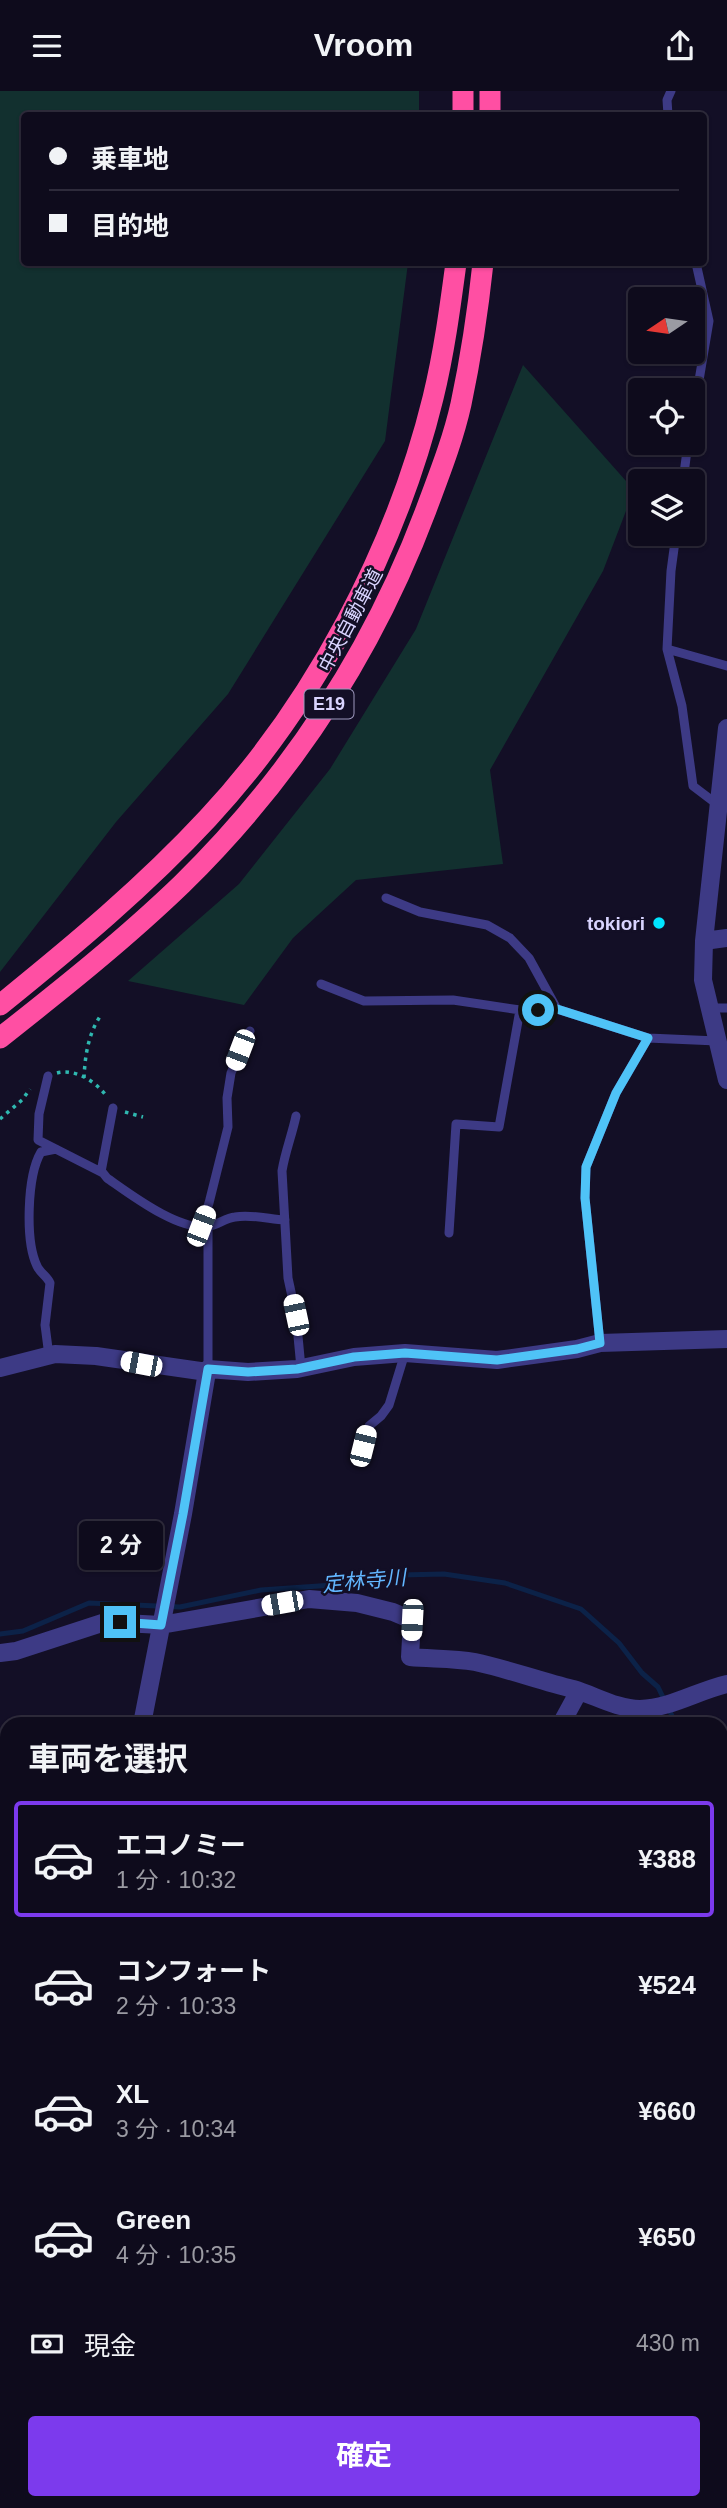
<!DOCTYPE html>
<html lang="ja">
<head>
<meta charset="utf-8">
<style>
	:root { --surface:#0e0b1c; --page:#171425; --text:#f1f3f6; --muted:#9b9ba3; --line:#2e2b3b; --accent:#7c3aed }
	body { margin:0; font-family:Arial,"Noto Sans JP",sans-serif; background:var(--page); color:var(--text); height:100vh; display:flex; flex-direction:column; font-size:26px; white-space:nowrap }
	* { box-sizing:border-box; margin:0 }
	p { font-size:23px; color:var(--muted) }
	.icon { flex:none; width:38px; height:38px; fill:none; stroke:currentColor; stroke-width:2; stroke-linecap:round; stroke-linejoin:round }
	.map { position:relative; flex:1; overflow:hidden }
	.details { position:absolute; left:0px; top:1626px; width:728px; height:793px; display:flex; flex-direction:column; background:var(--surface); border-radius:21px 21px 0 0; box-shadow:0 2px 5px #0004,0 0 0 2px var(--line) }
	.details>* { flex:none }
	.top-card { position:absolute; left:21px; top:21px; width:686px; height:154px; border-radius:7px; box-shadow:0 2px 5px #0004,0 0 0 2px var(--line); display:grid; align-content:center; height:154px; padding:0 28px; background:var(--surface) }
	.needle { width:46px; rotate:257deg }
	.fabs { position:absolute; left:628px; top:196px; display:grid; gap:14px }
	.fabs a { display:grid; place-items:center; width:77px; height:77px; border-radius:7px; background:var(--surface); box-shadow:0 2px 5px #0004,0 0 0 2px var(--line); font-size:35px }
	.end { position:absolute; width:32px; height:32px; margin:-16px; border:9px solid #4fc3f7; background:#111; box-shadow:0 0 0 4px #111 }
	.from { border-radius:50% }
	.bubble { position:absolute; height:49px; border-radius:7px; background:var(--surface); box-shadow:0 2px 5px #0004,0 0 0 2px var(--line); font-size:23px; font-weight:700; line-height:49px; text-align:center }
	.car { position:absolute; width:21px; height:42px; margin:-21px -10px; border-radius:9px; box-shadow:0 0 5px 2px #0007; background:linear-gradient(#fff 24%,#345 0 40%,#fff 0 76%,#345 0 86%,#fff 0) }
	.top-card b { display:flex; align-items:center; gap:24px; height:66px; font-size:26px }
	.top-card b+b { border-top:2px solid var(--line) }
	.top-card i { width:18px; height:18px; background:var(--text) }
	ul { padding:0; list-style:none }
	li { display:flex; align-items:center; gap:21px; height:116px; margin:0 14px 10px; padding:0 14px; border:4px solid transparent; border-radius:7px }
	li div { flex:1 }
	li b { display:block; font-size:26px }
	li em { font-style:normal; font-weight:700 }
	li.current { border-color:var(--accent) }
	li>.icon { width:63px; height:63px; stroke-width:1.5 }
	h2 { padding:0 28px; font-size:32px; line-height:84px }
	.pay { display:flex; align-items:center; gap:18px; height:77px; padding:0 28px; font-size:26px }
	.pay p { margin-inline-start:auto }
	.button { display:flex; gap:14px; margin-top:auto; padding:14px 28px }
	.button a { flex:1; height:80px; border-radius:7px; background:var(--accent); color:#fff; font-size:28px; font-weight:700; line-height:80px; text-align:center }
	header { display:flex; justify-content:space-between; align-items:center; height:91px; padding:0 28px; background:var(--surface); font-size:32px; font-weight:700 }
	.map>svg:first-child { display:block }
	.green { fill:#12302f }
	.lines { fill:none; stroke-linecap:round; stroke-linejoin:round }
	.stream { stroke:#0c2248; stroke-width:5 }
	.path { stroke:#2fb8b0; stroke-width:3.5; stroke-dasharray:3.5 5; stroke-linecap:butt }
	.service { stroke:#3d3a85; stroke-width:9 }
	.minor { stroke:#3d3a85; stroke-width:18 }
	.motorway { stroke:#ff4fa3; stroke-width:21 }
	.route { stroke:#4fc3f7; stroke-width:9 }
	.poi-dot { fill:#00e5ff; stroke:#130f26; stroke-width:2.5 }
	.labels { text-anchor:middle; stroke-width:5; stroke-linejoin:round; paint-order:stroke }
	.shield { fill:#130f26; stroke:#9e99be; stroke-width:2 }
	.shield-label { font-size:18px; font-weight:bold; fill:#d9d4ff }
	.street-label { font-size:19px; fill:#d9d4ff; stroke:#130f26 }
	.poi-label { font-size:19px; font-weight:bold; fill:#d9d4ff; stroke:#130f26; text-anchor:end }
	.water-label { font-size:21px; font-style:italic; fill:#62b6ff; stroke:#130f26 }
</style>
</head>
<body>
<header><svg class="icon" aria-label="menu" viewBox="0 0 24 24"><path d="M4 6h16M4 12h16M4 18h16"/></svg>Vroom<svg class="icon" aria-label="share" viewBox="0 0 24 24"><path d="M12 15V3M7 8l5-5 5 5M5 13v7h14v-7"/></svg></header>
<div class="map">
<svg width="727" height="2417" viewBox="0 0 727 2417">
	<rect width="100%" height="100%" fill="#130f26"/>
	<!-- green -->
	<path class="green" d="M0 0H419V24H24V172H408L385 350 228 603 116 731 0 881Z
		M523 274 634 399 603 480 490 679 503 773 356 789 293 847 244 914 128 890 239 793 330 678 416 538Z"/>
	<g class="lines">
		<!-- stream -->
		<path class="stream" d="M0 1543 23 1540 89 1512 180 1516 261 1499 362 1492 400 1484 444 1483 505 1492 581 1518 619 1552 642 1582 658 1596 676 1633
			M721 1686 727 1692"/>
		<!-- path -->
		<path class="path" d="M57 982C75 977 97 991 107 1006
			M84 987C85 965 88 943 101 924
			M125 1021 143 1026
			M0 1028 22 1009 30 998"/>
		<!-- service -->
		<path class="service" d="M668 24 667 9 671 0
			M693 325 709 230 696 172
			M683 390 688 352
			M676 443 671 480 667 558 682 615 693 695 718 714
			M667 558 727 575
			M386 807 420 821 487 834 510 847 529 867 557 918
			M321 893 364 910 453 909 520 919
			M710 917H727
			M48 985 39 1023 38 1049 103 1082 107 1087C130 1103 181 1142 210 1135 219 1133 226 1127 235 1126 251 1123 269 1128 285 1129
			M296 1025C292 1044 285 1061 282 1080L288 1187 296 1224 301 1277
			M101 1081 113 1017
			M201 1135 209 1112 228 1036 227 1007 231 982 250 940
			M449 1142 456 1033 499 1036 520 919 557 918 648 947 717 950
			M600 1252 585 1107 586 1076 616 1002 648 947
			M49 1265 45 1234 50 1192C47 1185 40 1182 37 1175 25 1150 27 1085 41 1061L56 1058
			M208 1278V1136
			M364 1355 369 1335 381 1325 389 1314 405 1262"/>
		<!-- minor -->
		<path class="minor" d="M727 637 704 850 703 889 727 989
			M704 850 727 847
			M0 1277 55 1263 96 1265 207 1281 208 1278 248 1281 297 1278 354 1266 405 1262 497 1269 577 1258 600 1252 727 1248
			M0 1562 16 1560 105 1531 161 1534 309 1508 357 1512 393 1521 412 1529 410 1566C431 1568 454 1567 475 1571 508 1578 540 1590 573 1598 594 1604 617 1618 640 1618 671 1617 697 1600 727 1593
			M142 1633 183 1423 207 1281
			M561 1633 579 1600
			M721 1725 727 1729
			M0 1778H7
			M0 1862H7
			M721 1881H727
			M4 2003 7 1979
			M721 2239H727
			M0 2378 7 2377
			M721 2385 727 2378
			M271 2412 272 2417
			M376 2412 378 2417
			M618 2417 639 2412
			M712 2417 713 2412"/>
		<!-- motorway -->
		<path class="motorway" d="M463 0V24
			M490 0V24
			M0 914C73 855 144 796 208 727 314 613 396 458 433 307 444 262 450 217 456 172
			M0 947C62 898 125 848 182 793 290 687 373 560 426 419 439 384 453 349 461 313 471 266 478 219 483 172"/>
	</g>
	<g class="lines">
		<!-- route -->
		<path class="route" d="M120 1531 161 1534 183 1423 208 1278 248 1281 297 1278 354 1266 405 1262 497 1269 577 1258 600 1252 585 1107 586 1076 616 1002 648 947 557 918 538 919"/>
	</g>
	<!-- markers -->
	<circle class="poi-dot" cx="659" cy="832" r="7"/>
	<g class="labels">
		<!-- shield labels -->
		<rect class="shield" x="304.5" y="598.5" width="49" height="29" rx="5"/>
		<g class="shield-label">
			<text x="329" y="619">E19</text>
		</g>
		<!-- street labels -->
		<g class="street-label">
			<text transform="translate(350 529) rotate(-62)" y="7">中央自動車道</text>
		</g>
		<!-- poi labels -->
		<g class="poi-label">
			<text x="645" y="839">tokiori</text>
		</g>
		<!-- water labels -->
		<g class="water-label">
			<text transform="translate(364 1490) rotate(-5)" y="7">定林寺川</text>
		</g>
	</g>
</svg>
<div class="fabs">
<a><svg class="needle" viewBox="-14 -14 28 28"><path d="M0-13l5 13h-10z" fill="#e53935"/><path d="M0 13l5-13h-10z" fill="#9b9ba3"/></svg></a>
<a><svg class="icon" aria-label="locate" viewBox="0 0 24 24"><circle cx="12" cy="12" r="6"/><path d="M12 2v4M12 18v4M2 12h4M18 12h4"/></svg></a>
<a><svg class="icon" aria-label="layers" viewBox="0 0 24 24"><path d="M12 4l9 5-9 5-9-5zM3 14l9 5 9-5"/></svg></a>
</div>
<i class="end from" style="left:538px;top:919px"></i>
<i class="end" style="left:120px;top:1531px"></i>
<div class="bubble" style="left:79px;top:1430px;width:84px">2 分</div>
<i class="car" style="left:240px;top:959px;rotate:201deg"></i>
<i class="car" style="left:201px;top:1135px;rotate:21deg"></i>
<i class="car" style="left:296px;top:1224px;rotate:348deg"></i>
<i class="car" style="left:141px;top:1273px;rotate:281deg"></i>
<i class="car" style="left:363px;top:1355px;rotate:14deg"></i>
<i class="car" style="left:282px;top:1512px;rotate:260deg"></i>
<i class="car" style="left:412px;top:1529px;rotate:183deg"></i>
<div class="top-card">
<b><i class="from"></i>乗車地</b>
<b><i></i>目的地</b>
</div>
<section class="details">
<h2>車両を選択</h2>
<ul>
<li class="current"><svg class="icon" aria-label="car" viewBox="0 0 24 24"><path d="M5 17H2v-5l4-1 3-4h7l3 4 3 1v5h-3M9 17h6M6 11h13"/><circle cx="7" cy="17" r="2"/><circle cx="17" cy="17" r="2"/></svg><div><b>エコノミー</b><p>1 分 · 10:32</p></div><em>¥388</em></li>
<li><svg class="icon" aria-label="car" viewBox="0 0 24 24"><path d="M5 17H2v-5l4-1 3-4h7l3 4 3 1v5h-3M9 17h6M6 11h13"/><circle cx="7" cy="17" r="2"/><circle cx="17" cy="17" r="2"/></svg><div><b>コンフォート</b><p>2 分 · 10:33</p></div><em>¥524</em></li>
<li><svg class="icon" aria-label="car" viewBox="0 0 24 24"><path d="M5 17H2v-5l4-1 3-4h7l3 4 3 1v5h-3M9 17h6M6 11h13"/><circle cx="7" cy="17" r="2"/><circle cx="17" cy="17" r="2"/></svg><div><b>XL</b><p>3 分 · 10:34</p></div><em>¥660</em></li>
<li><svg class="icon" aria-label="car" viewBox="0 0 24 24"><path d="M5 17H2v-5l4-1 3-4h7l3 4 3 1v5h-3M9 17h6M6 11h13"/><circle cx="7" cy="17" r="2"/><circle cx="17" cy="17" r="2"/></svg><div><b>Green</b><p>4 分 · 10:35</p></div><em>¥650</em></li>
</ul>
<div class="pay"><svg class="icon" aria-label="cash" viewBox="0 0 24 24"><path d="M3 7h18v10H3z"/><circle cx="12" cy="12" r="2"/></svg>現金<p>430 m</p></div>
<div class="button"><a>確定</a></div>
</section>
</div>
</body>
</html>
